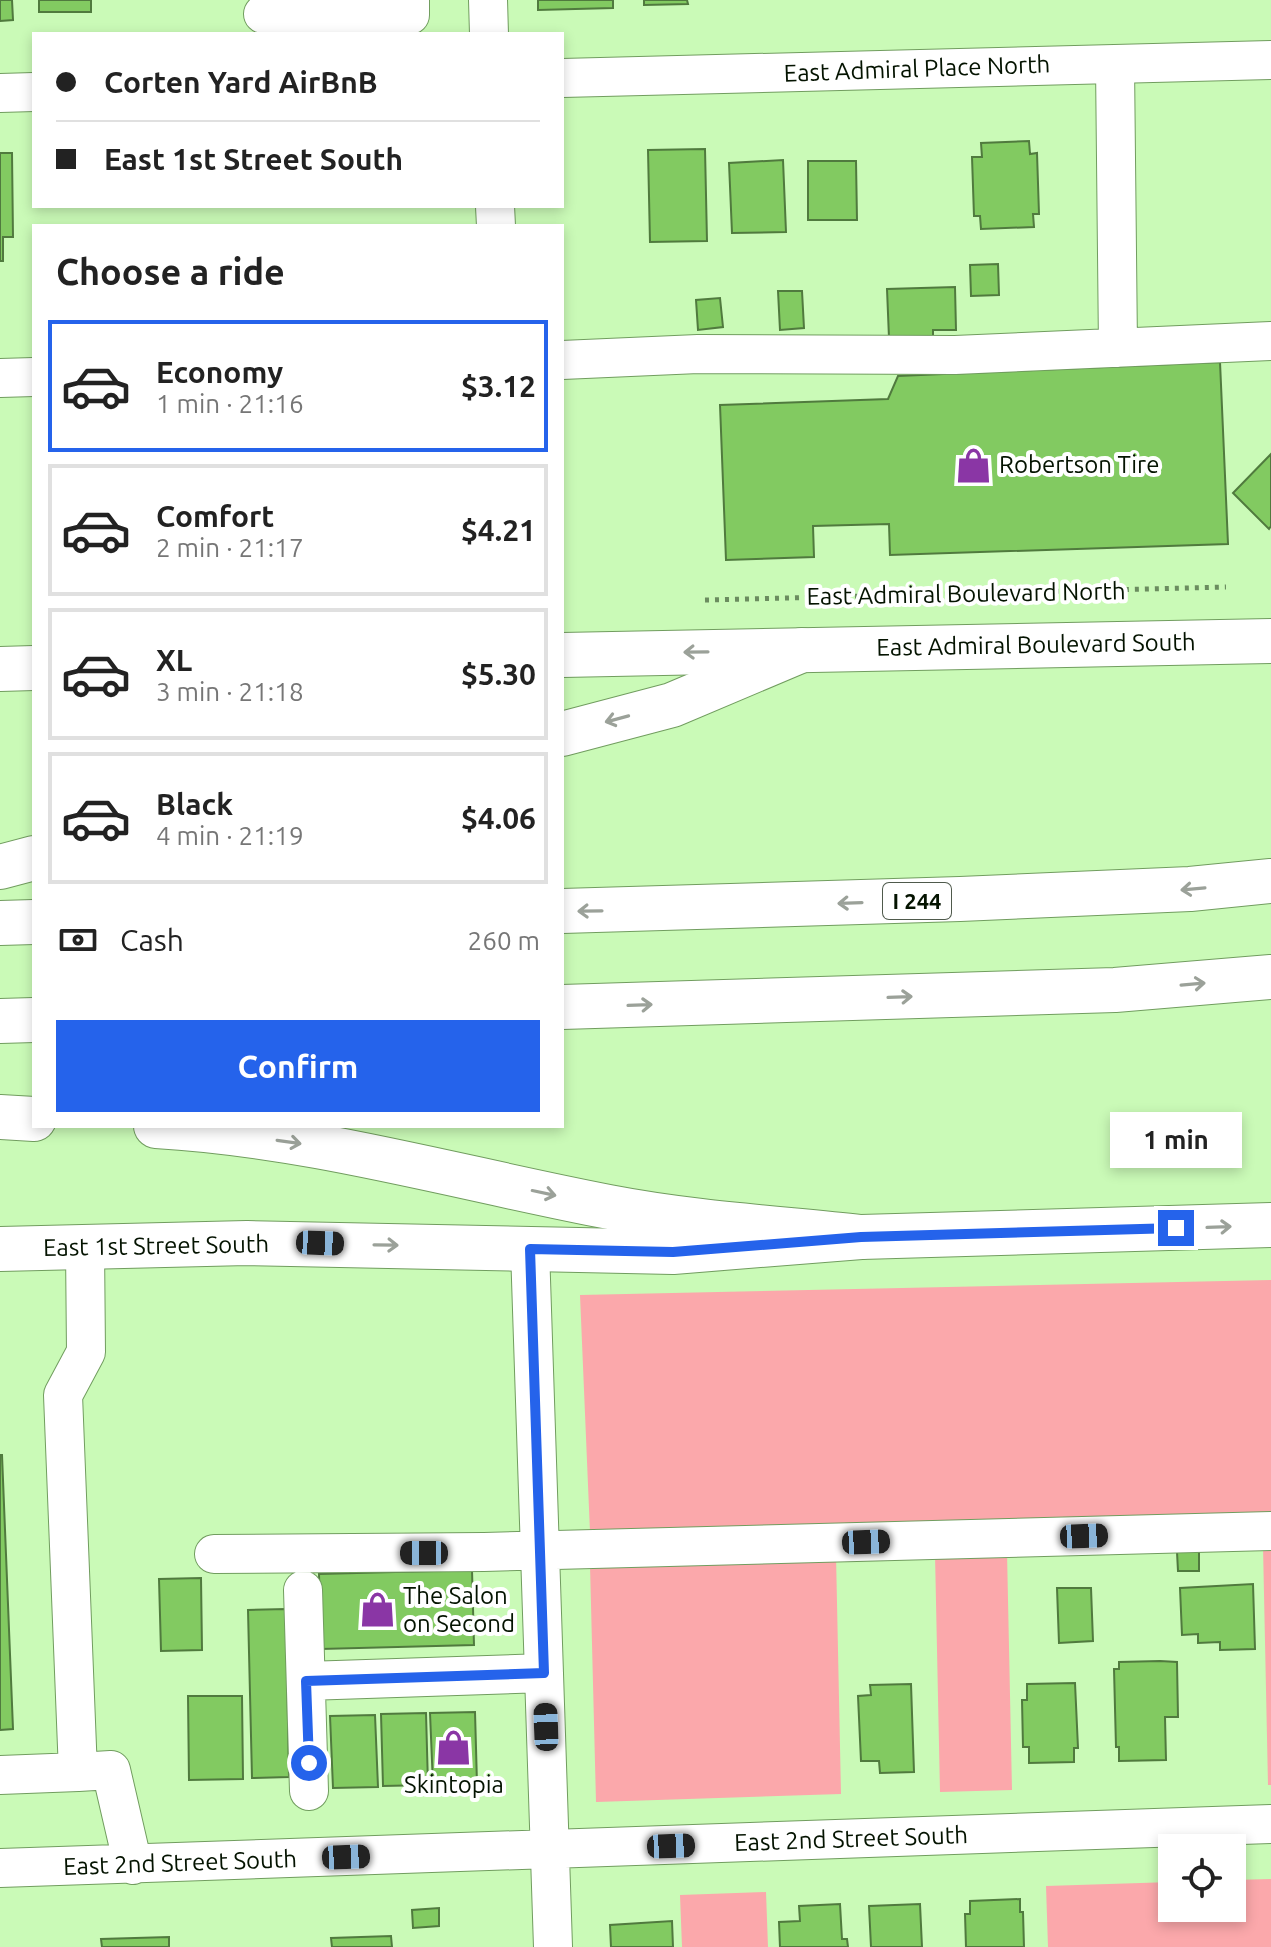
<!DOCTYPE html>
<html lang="en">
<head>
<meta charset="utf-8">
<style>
	:root { --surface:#fff; --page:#f6f6f6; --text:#222; --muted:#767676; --line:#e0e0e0; --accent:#2563eb }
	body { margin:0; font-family:Ubuntu,sans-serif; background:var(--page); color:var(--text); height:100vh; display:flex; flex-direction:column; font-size:30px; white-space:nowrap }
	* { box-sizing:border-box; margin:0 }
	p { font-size:26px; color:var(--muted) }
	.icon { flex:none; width:44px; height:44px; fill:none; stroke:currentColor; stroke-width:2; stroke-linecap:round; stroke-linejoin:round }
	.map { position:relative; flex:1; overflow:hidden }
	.panel { position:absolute; left:32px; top:224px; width:532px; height:904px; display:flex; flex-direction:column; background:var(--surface); border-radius:0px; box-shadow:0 4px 12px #0003 }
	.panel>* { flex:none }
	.hud { position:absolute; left:32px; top:32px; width:532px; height:176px; border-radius:0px; box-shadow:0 4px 12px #0003; display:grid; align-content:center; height:176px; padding:0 24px; background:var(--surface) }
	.buttons { position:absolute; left:1158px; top:1834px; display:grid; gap:16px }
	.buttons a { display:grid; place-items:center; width:88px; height:88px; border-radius:0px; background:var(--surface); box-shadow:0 4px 12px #0003; font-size:40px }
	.end { position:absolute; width:36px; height:36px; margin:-18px; border:10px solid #2563eb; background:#fff; box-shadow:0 0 0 4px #fff }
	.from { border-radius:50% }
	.bubble { position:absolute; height:56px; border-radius:0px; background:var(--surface); box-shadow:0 4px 12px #0003; font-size:26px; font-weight:700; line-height:56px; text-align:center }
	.car { position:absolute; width:24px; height:48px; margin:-24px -12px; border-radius:10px; box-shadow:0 0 6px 2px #0007; background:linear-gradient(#222 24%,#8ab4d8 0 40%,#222 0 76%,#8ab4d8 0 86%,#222 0) }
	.hud b { display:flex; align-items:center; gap:28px; height:76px; font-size:30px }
	.hud b+b { border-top:2px solid var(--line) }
	.hud i { width:20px; height:20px; background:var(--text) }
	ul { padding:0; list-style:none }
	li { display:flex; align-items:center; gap:24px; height:132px; margin:0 16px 12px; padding:0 8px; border:4px solid var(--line); border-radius:0px }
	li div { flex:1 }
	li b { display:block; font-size:30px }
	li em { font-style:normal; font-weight:700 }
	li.on { border-color:var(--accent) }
	li>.icon { width:72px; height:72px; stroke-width:1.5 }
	h2 { padding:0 24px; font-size:36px; line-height:96px }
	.pay { display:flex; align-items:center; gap:20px; height:88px; padding:0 24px; font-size:30px }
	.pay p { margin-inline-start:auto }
	.action { display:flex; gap:16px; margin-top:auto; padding:16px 24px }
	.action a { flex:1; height:92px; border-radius:0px; background:var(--accent); color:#fff; font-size:32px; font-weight:700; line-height:92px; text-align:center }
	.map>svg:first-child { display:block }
	.green { fill:#fba8ab }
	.building { fill:#82ca61; stroke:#507a3e; stroke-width:2 }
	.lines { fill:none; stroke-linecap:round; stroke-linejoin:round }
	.minor-casing { stroke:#719d5f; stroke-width:40 }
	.major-casing { stroke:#719d5f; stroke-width:46 }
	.highway-casing { stroke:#719d5f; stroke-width:46 }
	.path { stroke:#6b8c5f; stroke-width:5; stroke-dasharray:4 6; stroke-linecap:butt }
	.minor { stroke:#fff; stroke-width:38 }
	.major { stroke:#fff; stroke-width:44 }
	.highway { stroke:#fff; stroke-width:44 }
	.oneway { stroke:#9ba199 }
	.route { stroke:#2563eb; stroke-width:10 }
	.labels { text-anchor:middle; stroke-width:8; stroke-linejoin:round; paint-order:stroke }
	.shield { fill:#fff; stroke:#4f5a4c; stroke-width:2 }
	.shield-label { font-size:22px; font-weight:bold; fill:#041300 }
	.street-label { font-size:24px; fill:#041300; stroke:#fff }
	.poi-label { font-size:24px; fill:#041300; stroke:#fff; text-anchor:start }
</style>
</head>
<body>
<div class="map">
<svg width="1271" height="1947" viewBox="0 0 1271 1947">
	<rect width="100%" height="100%" fill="#cafab7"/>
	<!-- green -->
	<path class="green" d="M1271 1280V1514L590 1532 580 1295Z
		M1263 1546H1271V1785H1268Z
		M1007 1552 1012 1790 940 1792 935 1554Z
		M836 1555 841 1794 596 1802 590 1565Z
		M1271 1879V1947H1048L1046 1886 1172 1882V1908H1232V1880Z
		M766 1892 768 1947H682L680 1895Z"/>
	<!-- building -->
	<path class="building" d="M0 0H12L13 20 0 21Z
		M39 0H91V12H39Z
		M538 0H613V8L538 10Z
		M644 0H687L688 4 644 5Z
		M1029 141 1030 154 1037 153 1039 214H1033L1034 227 981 229 980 216H974L972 157H982L981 143Z
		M705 149 707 241 650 242 648 150Z
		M0 153H12L13 237H3V261H0Z
		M783 160 786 232 732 233 729 163Z
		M808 161H856L857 220H808Z
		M998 264 999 295 971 296 970 265Z
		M955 287 956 330H933V337L889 338 887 289Z
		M778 291H802L804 328 780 330Z
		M720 298 723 327 698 330 696 300Z
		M1220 362 1228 544 890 555 889 524 813 526 814 557 726 560 720 405 888 399 898 376Z
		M1271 454V526L1269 529 1233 493Z
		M0 1455H2L13 1729 0 1730Z
		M1199 1551V1571H1178L1177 1552Z
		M472 1570 474 1645 321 1649 319 1574Z
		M201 1578 202 1650 161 1651 159 1579Z
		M1253 1584 1255 1649 1220 1650V1642L1198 1643V1634L1182 1635 1180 1588Z
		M1057 1588H1091L1093 1641 1059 1643Z
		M286 1609 289 1777 252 1778 248 1610Z
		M1160 1661 1177 1662 1178 1717H1165L1166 1760 1119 1761V1747H1116L1114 1669H1119V1662Z
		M1075 1683 1078 1748H1074V1762L1029 1763V1747H1023L1022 1700H1027V1684Z
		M911 1684 914 1772 880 1773 879 1761H861L858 1696 871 1695 870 1685Z
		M188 1696H242L243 1779 189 1780Z
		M475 1712 477 1784 433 1785 430 1713Z
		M426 1713 428 1785 383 1786 381 1714Z
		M375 1715 378 1787 333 1788 330 1716Z
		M1020 1899V1912H1023L1024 1947H966L965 1914H970V1901Z
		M840 1904 842 1939H847L848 1947H780L779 1922 800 1921 799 1906Z
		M920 1904 922 1947H871L869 1906Z
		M439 1908V1926L413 1928 412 1910Z
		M672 1921 673 1947H611L610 1925Z
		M391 1936 392 1947H332L331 1938Z
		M169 1937V1947H102L101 1939Z"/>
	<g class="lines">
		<defs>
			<path id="minor" d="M488 0 489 34
				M263 14 410 15V0
				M1115 64 1118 348
				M562 78 1271 60
				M0 93 34 92
				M495 206 496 226
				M562 360 698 354 955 355 1271 341
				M0 378 34 377
				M85 1247 86 1352 63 1395 78 1772 111 1770 133 1865
				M530 1249 553 1947
				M214 1554 484 1552 1271 1531
				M303 1590 309 1791
				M306 1681 544 1673
				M0 1775 78 1772
				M0 1868 1271 1824"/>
			<path id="major" d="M562 655 1271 641
				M0 669 34 668
				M0 1249 247 1243 673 1252 861 1237 1271 1225"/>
			<path id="highway" d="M562 734 672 705 802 650
				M0 867 34 858
				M562 911 960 899 1190 889 1271 881
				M0 923 34 922
				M562 1007 1115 990 1271 977
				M0 1021 34 1020
				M0 1117 34 1119
				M156 1126C310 1135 458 1178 609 1207 692 1223 778 1228 861 1237"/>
		</defs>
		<!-- minor casing -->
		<use href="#minor" class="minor-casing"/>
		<!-- major casing -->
		<use href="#major" class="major-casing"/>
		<!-- highway casing -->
		<use href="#highway" class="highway-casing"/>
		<!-- path -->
		<path class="path" d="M705 600 1226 587"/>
		<!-- minor -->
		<use href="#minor" class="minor"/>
		<!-- major -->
		<use href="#major" class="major"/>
		<!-- highway -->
		<use href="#highway" class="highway"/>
	</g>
	<!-- one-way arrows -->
	<defs><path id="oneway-shaft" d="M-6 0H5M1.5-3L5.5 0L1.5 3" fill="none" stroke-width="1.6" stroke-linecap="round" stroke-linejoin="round" transform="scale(2)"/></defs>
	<g class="oneway">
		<use href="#oneway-shaft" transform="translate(696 652) rotate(179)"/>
		<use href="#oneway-shaft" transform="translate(617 719) rotate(165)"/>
		<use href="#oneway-shaft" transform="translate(1193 889) rotate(175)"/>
		<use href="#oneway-shaft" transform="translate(850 903) rotate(178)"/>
		<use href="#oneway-shaft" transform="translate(590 911) rotate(179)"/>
		<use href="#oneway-shaft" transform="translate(1193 984) rotate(-5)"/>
		<use href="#oneway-shaft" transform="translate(900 997) rotate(-2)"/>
		<use href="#oneway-shaft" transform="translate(640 1005) rotate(-2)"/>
		<use href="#oneway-shaft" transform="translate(289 1142) rotate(8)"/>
		<use href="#oneway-shaft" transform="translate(544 1193) rotate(12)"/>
		<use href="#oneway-shaft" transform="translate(1219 1227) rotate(-2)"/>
		<use href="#oneway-shaft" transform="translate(386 1245) rotate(1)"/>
	</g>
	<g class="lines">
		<!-- route -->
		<path class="route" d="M309 1763 306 1681 544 1673 530 1249 673 1252 861 1237 1176 1228"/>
	</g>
	<!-- icons -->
	<defs>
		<symbol id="shop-bare" viewBox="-9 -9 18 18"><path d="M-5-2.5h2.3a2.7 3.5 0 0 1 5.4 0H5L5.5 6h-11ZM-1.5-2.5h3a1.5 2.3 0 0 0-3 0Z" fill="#8a36a5" stroke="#fff" stroke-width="2.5" paint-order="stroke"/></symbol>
	</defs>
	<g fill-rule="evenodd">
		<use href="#shop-bare" x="948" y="440" width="51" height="51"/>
		<use href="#shop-bare" x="352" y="1584" width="51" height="51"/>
		<use href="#shop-bare" x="428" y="1722" width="51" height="51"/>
	</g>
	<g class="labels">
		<!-- shield labels -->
		<rect class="shield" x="883" y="883" width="68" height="36" rx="6"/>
		<g class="shield-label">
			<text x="917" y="909">I 244</text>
		</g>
		<!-- street labels -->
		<g class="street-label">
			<text transform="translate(917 69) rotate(-2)" y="8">East Admiral Place North</text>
			<text transform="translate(966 594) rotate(-1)" y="8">East Admiral Boulevard North</text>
			<text transform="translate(1036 645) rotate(-1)" y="8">East Admiral Boulevard South</text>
			<text transform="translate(156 1246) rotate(-1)" y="8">East 1st Street South</text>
			<text transform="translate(851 1839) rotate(-2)" y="8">East 2nd Street South</text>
			<text transform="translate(180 1863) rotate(-2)" y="8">East 2nd Street South</text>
		</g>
		<!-- poi labels -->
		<g class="poi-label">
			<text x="999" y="473">Robertson Tire</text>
			<text x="403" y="1604">The Salon<tspan x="403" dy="28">on Second</tspan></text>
			<text x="454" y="1793" text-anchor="middle">Skintopia</text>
		</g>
	</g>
</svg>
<div class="buttons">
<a><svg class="icon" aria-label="locate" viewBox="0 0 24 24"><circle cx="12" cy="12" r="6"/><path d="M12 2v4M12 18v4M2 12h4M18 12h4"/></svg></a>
</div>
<i class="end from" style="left:309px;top:1763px"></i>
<i class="end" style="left:1176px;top:1228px"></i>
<div class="bubble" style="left:1110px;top:1112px;width:132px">1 min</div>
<i class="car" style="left:320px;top:1243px;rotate:92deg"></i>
<i class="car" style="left:1084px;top:1536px;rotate:88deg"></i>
<i class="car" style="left:866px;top:1542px;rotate:88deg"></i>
<i class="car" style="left:424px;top:1553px;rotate:270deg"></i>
<i class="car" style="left:546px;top:1727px;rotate:358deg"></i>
<i class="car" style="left:671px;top:1846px;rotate:88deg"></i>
<i class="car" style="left:346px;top:1857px;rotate:88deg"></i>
<div class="hud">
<b><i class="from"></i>Corten Yard AirBnB</b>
<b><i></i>East 1st Street South</b>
</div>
<section class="panel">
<h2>Choose a ride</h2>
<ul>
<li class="on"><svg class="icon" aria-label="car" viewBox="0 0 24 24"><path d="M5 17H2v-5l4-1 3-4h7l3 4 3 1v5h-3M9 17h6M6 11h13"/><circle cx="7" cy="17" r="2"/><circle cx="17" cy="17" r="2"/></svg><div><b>Economy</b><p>1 min · 21:16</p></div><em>$3.12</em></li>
<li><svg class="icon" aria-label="car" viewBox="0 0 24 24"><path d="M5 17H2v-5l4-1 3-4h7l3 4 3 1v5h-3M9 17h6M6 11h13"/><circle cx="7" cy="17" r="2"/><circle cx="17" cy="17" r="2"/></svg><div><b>Comfort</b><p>2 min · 21:17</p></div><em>$4.21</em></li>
<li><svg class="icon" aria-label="car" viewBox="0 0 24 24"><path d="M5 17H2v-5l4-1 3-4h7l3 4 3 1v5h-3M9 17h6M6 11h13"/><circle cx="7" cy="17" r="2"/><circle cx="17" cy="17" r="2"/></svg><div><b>XL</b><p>3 min · 21:18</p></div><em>$5.30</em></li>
<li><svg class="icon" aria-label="car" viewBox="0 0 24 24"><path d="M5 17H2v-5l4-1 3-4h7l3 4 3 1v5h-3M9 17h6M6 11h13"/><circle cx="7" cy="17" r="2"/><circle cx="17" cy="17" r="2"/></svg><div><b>Black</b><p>4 min · 21:19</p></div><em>$4.06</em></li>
</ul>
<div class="pay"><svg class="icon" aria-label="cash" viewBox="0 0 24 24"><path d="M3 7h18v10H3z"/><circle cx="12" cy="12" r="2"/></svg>Cash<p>260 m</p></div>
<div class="action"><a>Confirm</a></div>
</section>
</div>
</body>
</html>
